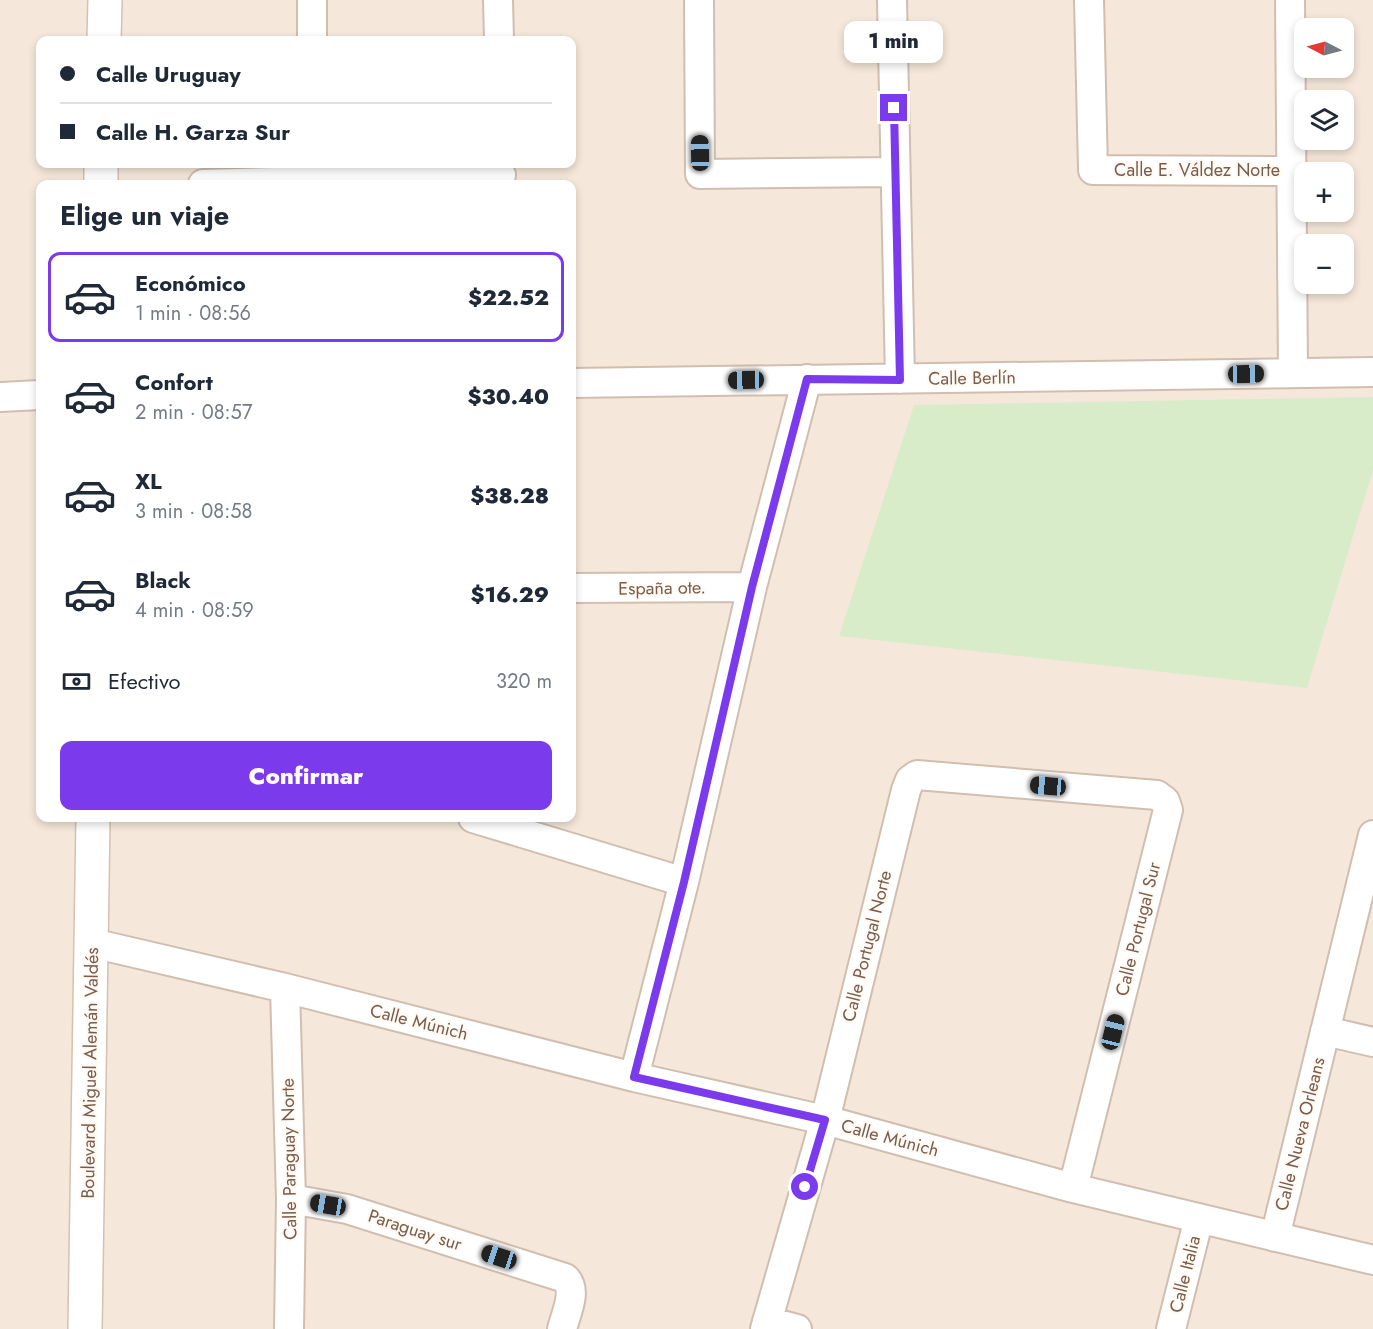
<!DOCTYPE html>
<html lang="es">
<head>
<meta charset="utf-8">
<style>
	:root { --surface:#fff; --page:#f2f2f3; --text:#1f2937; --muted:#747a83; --line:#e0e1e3; --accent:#7c3aed }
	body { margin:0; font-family:Jost,sans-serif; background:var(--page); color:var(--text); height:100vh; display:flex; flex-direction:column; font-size:22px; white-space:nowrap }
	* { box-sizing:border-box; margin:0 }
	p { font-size:20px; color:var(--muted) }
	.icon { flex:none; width:33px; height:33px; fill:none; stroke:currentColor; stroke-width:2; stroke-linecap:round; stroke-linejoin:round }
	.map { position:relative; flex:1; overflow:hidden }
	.sheet { position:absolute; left:36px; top:180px; width:540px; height:642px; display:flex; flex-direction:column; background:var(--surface); border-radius:12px; box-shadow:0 3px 9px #0003 }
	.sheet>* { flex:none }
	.guide { position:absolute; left:36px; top:36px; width:540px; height:132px; border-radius:12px; box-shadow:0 3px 9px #0003; display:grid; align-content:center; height:132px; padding:0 24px; background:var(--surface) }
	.needle { width:39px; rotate:276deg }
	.fabs { position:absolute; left:1294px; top:18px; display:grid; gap:12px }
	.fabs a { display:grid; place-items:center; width:60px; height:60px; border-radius:12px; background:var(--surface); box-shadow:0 3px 9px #0003; font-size:30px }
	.end { position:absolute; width:27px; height:27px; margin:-14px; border:8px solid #7c3aed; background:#fff; box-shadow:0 0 0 3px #fff }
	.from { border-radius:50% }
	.bubble { position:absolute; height:42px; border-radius:12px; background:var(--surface); box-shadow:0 3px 9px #0003; font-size:20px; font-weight:800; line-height:42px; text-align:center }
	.car { position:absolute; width:18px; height:36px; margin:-18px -9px; border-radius:8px; box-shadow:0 0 4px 2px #0007; background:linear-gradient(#222 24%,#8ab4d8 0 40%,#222 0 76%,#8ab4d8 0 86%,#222 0) }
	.guide b { display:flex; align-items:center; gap:21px; height:57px; font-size:22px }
	.guide b+b { border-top:2px solid var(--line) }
	.guide i { width:15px; height:15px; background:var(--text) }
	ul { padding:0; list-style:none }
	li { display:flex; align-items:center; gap:18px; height:90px; margin:0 12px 9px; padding:0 12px; border:3px solid transparent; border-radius:12px }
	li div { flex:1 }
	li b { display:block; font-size:22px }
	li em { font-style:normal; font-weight:800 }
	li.current { border-color:var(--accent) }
	li>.icon { width:54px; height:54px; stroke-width:1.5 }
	h2 { padding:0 24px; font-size:27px; line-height:72px }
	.pay { display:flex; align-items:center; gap:15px; height:66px; padding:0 24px; font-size:22px }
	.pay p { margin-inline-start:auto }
	.cta { display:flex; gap:12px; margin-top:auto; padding:12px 24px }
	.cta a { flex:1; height:69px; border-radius:12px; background:var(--accent); color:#fff; font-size:24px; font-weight:800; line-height:69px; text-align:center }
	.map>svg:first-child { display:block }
	.residential { fill:#f5e8da; fill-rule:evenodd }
	.green { fill:#d8ecc9 }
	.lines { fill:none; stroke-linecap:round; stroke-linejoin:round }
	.minor-casing { stroke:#d1beb0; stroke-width:32 }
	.secondary-casing { stroke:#d6c0b0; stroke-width:36 }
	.minor { stroke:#fff; stroke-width:28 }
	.secondary { stroke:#fff; stroke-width:33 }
	.route { stroke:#7c3aed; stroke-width:8 }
	.labels { text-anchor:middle; stroke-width:4.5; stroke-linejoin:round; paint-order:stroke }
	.street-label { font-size:18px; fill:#7a5c4d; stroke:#fffaf3 }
</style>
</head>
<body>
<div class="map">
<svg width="1373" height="1329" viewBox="0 0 1373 1329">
	<rect width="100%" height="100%" fill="#fdf6ec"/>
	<!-- residential -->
	<path class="residential" d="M0 0H1373V1329H0ZM1305 28H1344V68H1305ZM40 40H572V164H40ZM1305 100H1344V140H1305ZM1305 172H1344V212H1305ZM40 184H572V818H40ZM1305 244H1344V284H1305Z"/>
	<!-- green -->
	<path class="green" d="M1373 397V470L1307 688 839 636 914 405Z"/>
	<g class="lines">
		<defs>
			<path id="minor" d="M312 0V40
				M498 0 499 40
				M699 0 700 174 895 172
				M892 0 900 379
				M1089 0 1093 170 1291 171
				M1290 0 1293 373
				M313 164V181L501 175
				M203 184 313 181
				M572 383 1373 372
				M0 397 40 395
				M572 588 752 587
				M473 818 684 882
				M92 943 285 988 634 1077 825 1120 1073 1188 1373 1260
				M285 988 291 1199 289 1329
				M1325 1031 1373 1042
				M634 1077 684 882 752 587 807 379
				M291 1199 347 1209 565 1278C578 1290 566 1313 562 1329
				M1275 1237 1373 835
				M767 1321 797 1329
				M765 1329 825 1120 906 790 910 780 917 775 1157 795 1165 801 1168 810 1073 1188
				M1171 1329 1199 1218"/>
			<path id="secondary" d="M104 40 105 0
				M101 184V164
				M85 1329 93 818"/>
		</defs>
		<!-- minor casing -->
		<use href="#minor" class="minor-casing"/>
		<!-- secondary casing -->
		<use href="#secondary" class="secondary-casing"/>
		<!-- minor -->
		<use href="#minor" class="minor"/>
		<!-- secondary -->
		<use href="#secondary" class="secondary"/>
	</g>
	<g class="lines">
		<!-- route -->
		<path class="route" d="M805 1187 825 1120 634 1077 684 882 752 587 807 379 900 380 894 108"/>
	</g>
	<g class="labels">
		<!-- street labels -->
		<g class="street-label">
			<text x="1197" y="176">Calle E. Váldez Norte</text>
			<text transform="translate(972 378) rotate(-1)" y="6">Calle Berlín</text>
			<text transform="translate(662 588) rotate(-1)" y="6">España ote.</text>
			<text transform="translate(1138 929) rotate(-76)" y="6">Calle Portugal Sur</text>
			<text transform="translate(867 946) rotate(-76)" y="6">Calle Portugal Norte</text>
			<text transform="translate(419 1022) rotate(14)" y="6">Calle Múnich</text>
			<text transform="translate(90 1073) rotate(-89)" y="6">Boulevard Miguel Alemán Valdés</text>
			<text transform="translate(1300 1134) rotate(-76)" y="6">Calle Nueva Orleans</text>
			<text transform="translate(890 1138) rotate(15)" y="6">Calle Múnich</text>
			<text transform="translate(289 1159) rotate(-91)" y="6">Calle Paraguay Norte</text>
			<text transform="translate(415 1230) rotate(18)" y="6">Paraguay sur</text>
			<text transform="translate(1185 1274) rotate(-76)" y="6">Calle Italia</text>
		</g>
	</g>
</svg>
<div class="fabs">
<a><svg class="needle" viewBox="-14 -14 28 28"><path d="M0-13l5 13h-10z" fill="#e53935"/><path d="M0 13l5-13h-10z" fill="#747a83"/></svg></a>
<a><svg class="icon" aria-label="layers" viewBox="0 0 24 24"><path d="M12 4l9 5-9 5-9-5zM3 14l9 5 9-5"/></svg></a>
<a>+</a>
<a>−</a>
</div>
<i class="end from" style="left:805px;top:1187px"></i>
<i class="end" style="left:894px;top:108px"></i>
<div class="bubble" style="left:844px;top:21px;width:99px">1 min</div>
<i class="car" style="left:700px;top:153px;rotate:359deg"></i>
<i class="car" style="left:1246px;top:374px;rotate:89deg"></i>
<i class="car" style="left:746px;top:380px;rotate:269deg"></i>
<i class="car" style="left:1048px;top:786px;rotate:275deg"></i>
<i class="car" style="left:1113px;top:1032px;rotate:14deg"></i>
<i class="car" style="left:328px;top:1205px;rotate:280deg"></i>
<i class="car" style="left:499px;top:1257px;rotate:288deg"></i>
<div class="guide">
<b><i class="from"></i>Calle Uruguay</b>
<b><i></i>Calle H. Garza Sur</b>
</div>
<section class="sheet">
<h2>Elige un viaje</h2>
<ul>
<li class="current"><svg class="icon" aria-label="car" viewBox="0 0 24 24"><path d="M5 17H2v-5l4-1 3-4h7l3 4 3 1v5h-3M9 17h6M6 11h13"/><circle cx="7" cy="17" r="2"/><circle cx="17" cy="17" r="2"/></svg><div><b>Económico</b><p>1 min · 08:56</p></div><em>$22.52</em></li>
<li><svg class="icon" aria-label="car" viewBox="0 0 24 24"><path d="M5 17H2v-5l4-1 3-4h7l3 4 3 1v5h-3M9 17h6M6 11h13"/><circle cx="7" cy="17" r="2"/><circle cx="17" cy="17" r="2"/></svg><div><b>Confort</b><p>2 min · 08:57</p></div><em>$30.40</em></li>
<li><svg class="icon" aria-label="car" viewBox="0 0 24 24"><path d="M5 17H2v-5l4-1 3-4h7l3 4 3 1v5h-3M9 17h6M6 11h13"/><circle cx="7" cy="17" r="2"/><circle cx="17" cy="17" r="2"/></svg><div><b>XL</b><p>3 min · 08:58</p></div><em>$38.28</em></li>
<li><svg class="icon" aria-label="car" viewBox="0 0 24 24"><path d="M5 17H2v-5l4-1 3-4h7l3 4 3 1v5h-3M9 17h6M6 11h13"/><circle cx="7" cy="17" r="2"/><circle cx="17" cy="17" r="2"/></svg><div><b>Black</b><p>4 min · 08:59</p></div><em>$16.29</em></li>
</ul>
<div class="pay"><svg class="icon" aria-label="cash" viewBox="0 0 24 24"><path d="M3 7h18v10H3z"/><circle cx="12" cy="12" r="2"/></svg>Efectivo<p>320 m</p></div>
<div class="cta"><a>Confirmar</a></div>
</section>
</div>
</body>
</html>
